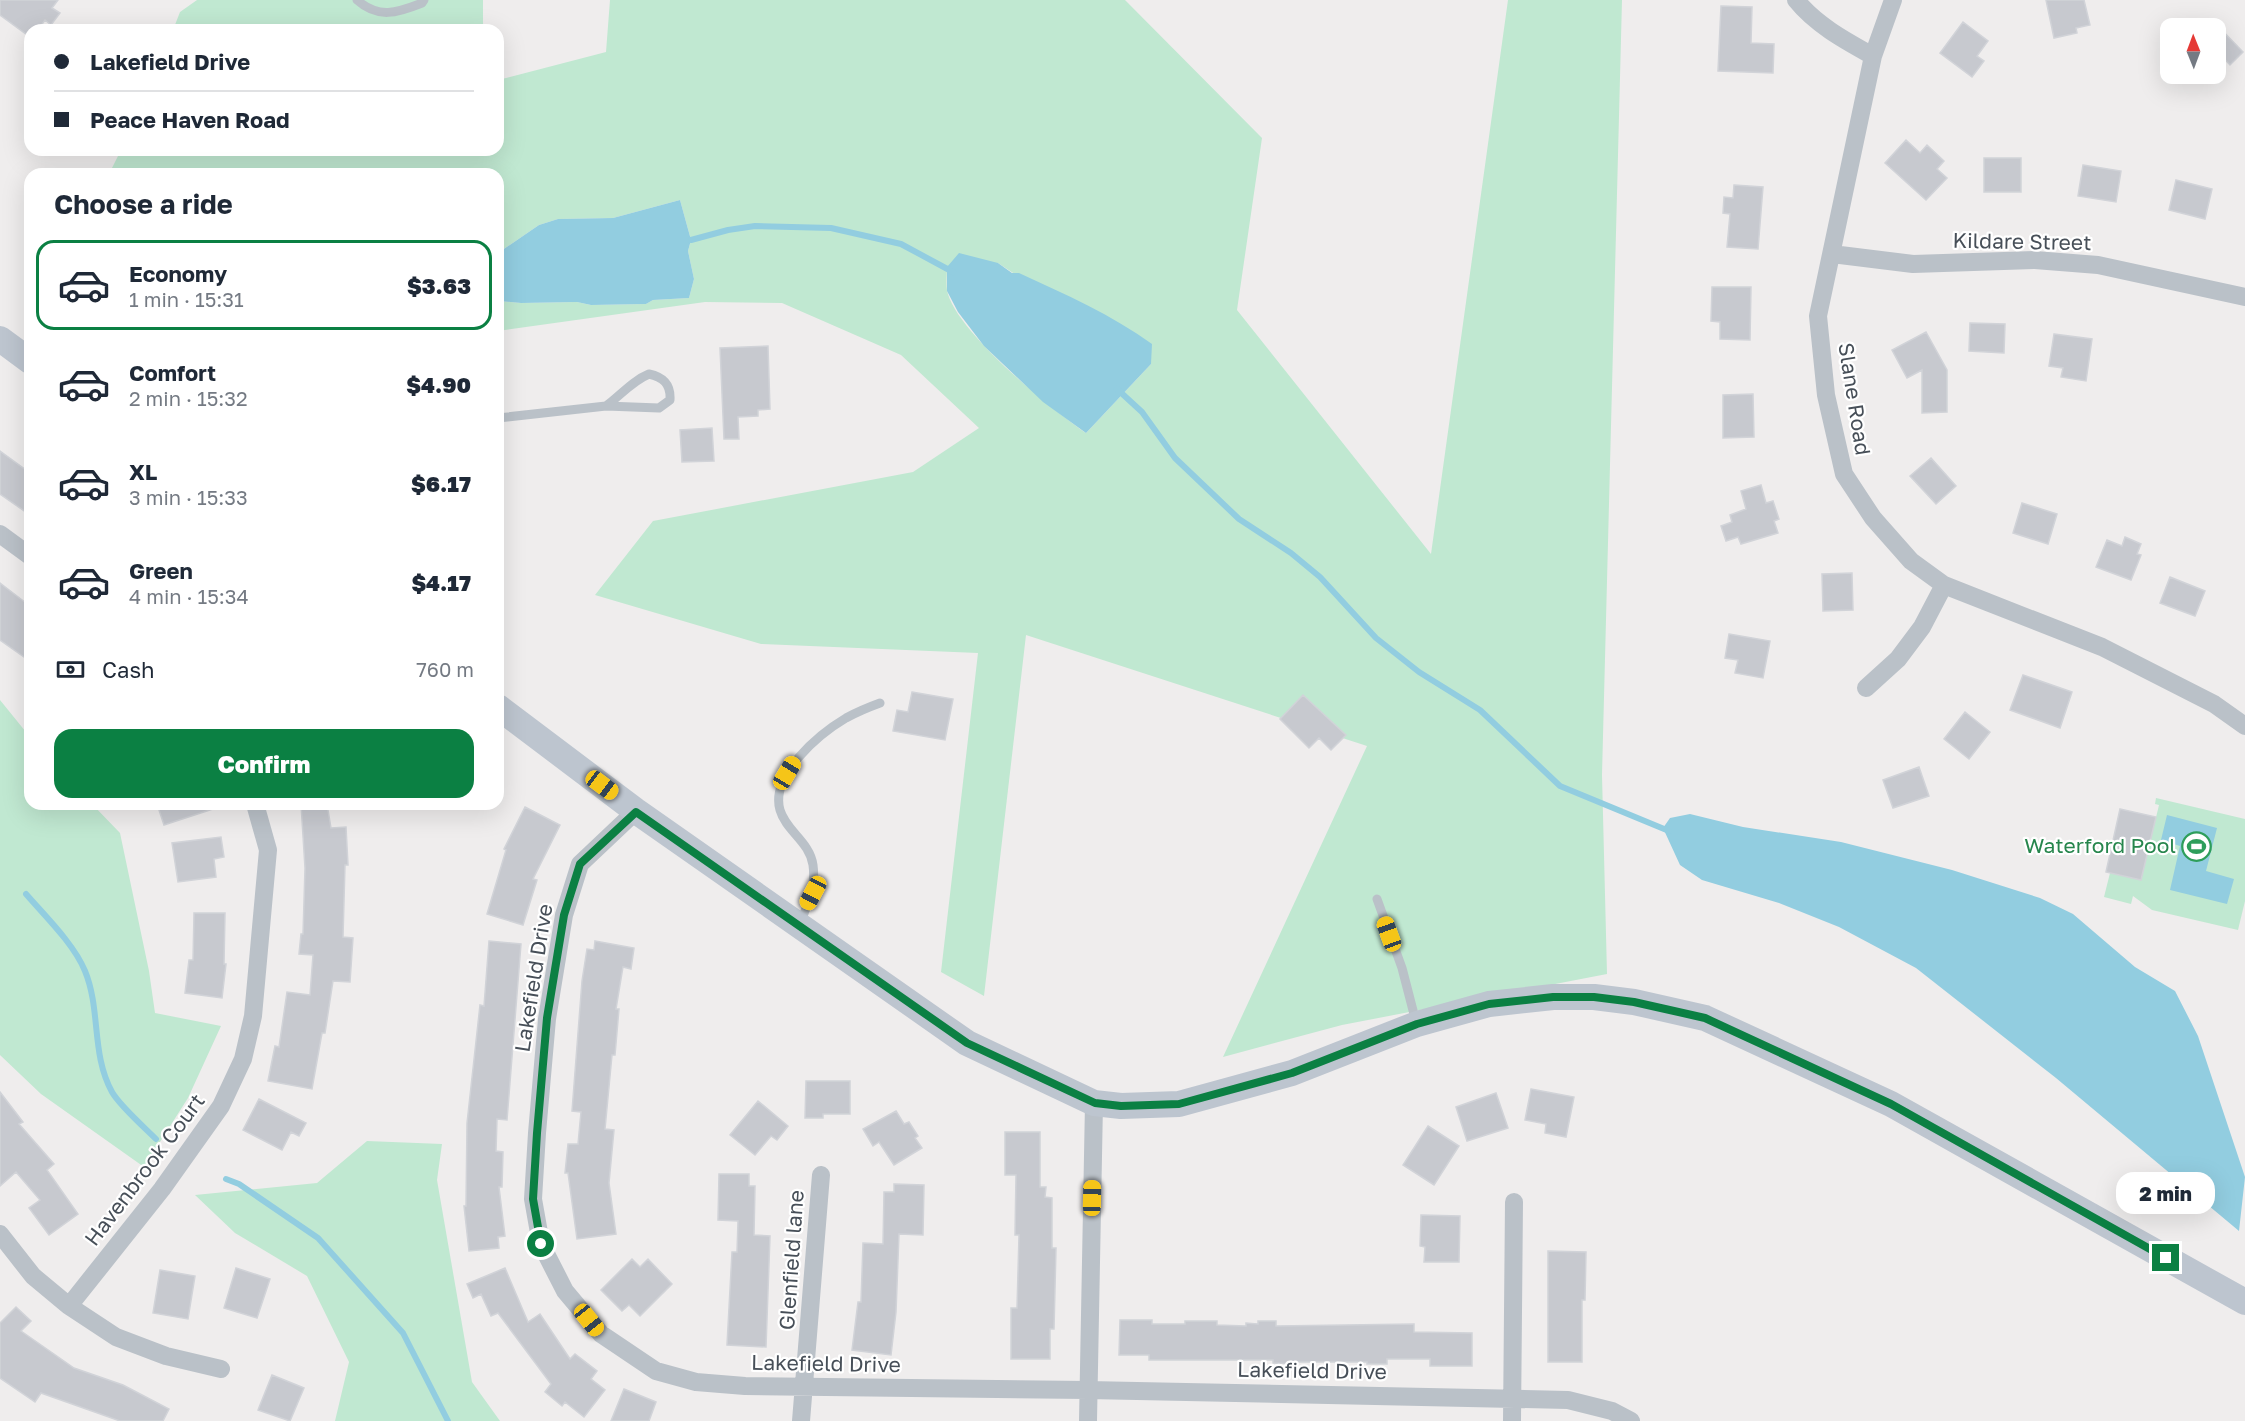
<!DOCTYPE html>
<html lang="en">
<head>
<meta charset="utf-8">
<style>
	:root { --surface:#fff; --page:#f6f6f7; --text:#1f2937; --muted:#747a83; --line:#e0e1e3; --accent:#0b8043 }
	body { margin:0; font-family:"Golos Text",sans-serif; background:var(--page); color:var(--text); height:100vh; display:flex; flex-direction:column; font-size:22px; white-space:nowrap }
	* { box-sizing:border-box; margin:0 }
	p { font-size:20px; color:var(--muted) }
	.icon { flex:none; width:33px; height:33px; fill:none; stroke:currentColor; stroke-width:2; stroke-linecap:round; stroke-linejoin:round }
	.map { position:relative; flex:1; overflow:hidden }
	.sheet { position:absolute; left:24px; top:168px; width:480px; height:642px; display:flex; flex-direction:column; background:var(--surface); border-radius:18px; box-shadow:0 6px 24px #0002 }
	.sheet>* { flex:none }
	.top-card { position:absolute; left:24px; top:24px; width:480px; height:132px; border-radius:18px; box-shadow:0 6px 24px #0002; display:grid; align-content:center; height:132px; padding:0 30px; background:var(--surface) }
	.needle { width:39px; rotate:359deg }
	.controls { position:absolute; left:2160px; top:18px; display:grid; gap:12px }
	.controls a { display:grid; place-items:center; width:66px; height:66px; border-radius:12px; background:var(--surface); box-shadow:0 6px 24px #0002; font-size:30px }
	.end { position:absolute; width:27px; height:27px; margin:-14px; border:8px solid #0b8043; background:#fff; box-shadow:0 0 0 3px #fff }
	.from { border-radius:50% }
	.bubble { position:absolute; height:42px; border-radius:18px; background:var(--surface); box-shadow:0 6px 24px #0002; font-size:20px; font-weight:800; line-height:42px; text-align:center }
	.car { position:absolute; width:18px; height:36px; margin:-18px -9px; border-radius:8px; box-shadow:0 0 4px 2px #0007; background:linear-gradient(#f5c518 24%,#345 0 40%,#f5c518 0 76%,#345 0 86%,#f5c518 0) }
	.top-card b { display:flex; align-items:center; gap:21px; height:57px; font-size:22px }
	.top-card b+b { border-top:2px solid var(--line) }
	.top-card i { width:15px; height:15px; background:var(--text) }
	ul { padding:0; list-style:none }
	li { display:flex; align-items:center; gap:18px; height:90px; margin:0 12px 9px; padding:0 18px; border:3px solid transparent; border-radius:18px }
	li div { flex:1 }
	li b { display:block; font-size:22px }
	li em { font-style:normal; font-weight:800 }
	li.active { border-color:var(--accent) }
	li>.icon { width:54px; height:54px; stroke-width:1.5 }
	h2 { padding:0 30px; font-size:27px; line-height:72px }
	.pay { display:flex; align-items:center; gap:15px; height:66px; padding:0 30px; font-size:22px }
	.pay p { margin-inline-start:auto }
	.cta { display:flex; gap:12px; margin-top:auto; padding:12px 30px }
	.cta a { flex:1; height:69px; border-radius:18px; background:var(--accent); color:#fff; font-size:24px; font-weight:800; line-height:69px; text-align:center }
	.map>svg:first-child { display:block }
	.green { fill:#c0e8d1; fill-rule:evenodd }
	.water { fill:#92cde0 }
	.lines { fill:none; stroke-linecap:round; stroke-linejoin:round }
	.stream { stroke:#92cde0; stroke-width:6 }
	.building { fill:#c7c9cf; stroke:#d1d3d8; stroke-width:1.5 }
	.lane { stroke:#bac1c8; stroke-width:9 }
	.street { stroke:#bac1c8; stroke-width:18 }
	.secondary { stroke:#bdc5cf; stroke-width:26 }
	.route { stroke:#0b8043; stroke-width:8 }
	.labels { text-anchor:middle; stroke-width:4.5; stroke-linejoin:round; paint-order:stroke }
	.street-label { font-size:21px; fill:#474f58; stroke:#fff }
	.leisure-label { font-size:21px; fill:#27864d; stroke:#fff; text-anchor:end }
</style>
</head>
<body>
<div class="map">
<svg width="2245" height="1421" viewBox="0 0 2245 1421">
	<rect width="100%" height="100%" fill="#efeded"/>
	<!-- green -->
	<path class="green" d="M197 0H483V30H173L180 12Z
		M610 0H1125L1262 138 1237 310 1431 554 1508 0H1622L1602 775 1607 974 1342 1025 1223 1057 1367 746 1026 635 984 996 941 972 978 653 761 644 595 595 653 521 913 472 979 428 901 355 782 303 705 302 498 331V301L521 303 577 302 591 305 646 304 653 300 689 298 694 279 688 251 691 240 680 200 613 218 558 219 539 225 498 253V174H109L121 150H498V80L606 52ZM998 263 1151 364 1086 433C1052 410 954 330 947 290 946 283 947 274 947 267Z
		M0 700 30 737V804H92L120 833 149 971 155 1013 221 1026 188 1098 144 1167 41 1094 0 1055Z
		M2156 798 2245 819V901L2238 930 2152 910 2133 896 2131 904 2104 897 2110 873 2141 880 2159 805 2155 804Z
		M367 1141 442 1144 437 1180 472 1382 500 1421H335L349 1362 307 1276 235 1233 195 1195 317 1183Z"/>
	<!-- water -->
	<path class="water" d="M680 200 691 240 688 251 694 279 689 298 653 300 646 304 591 305 577 302 521 303 498 301V253L539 225 558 219 613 218Z
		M959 253 998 263 1012 273H1019C1065 294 1112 315 1152 344L1151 364 1086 433 1043 402 984 346 958 312 947 291V267Z
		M1690 814 1743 827 1841 842 1952 870 2040 898 2073 914 2135 967 2175 991 2198 1036 2245 1177 2239 1231 2056 1078 1916 968 1839 927 1779 903 1702 880 1680 865 1663 828 1670 818Z
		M2167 815 2217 828 2206 871 2234 879 2227 904 2170 890 2180 846 2161 840Z"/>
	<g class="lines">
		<!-- stream -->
		<path class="stream" d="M691 240 728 230 755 226 831 228 901 244 953 272
			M1117 389 1142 412 1175 458 1239 519 1291 553 1320 577 1376 638 1419 672 1480 710 1560 786 1669 831
			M26 894C45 916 74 944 85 971 101 1010 91 1054 112 1092 120 1106 144 1127 156 1139
			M226 1179 239 1184 318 1238 403 1333 448 1421"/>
	</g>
	<!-- building -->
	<path class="building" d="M0 0H58L52 8 60 13 51 25 45 20 38 30H30V37L0 15Z
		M2046 0H2084L2090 25 2076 28 2077 33 2054 38Z
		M1721 6 1752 7 1751 43 1774 44 1773 73 1718 71Z
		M1963 22 1988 41 1977 56 1984 61 1972 77 1940 53Z
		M2216 24 2243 52 2230 65 2216 50Z
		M1906 140 1920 153 1927 145 1944 161 1937 169 1947 178 1926 200 1885 163Z
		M1984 158H2021V192H1984Z
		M2083 165 2121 171 2116 202 2078 196Z
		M2176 180 2212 189 2205 219 2169 210Z
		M1734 185 1763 187 1758 249 1727 247 1730 214 1723 213 1724 197 1733 198Z
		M1712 287H1751L1750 340 1720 339V322L1711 321Z
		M1970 323 2005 324 2004 353 1969 351Z
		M1926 332 1947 370V412L1922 413V370L1907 378 1892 350Z
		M2054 334 2092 339 2086 381 2061 377 2063 368 2049 366Z
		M768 346 770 409 758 410V416L738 417 739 439H724L720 348Z
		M1753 394 1754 437 1723 438V395Z
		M712 428 714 461 682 462 680 430Z
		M0 451 30 473V515L0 494Z
		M1931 458 1956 486 1936 504 1910 476Z
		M1761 485 1766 503 1773 501 1779 519 1774 521 1778 533 1741 544 1738 537 1726 541 1721 526 1732 522 1730 515 1746 509 1741 491Z
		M2022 503 2057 514 2048 544 2013 533Z
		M2125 537 2141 544 2137 554 2141 555 2131 580 2096 567 2107 540 2122 546Z
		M1852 573 1853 610 1823 611 1822 574Z
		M2170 577 2205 591 2195 616 2160 603Z
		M0 583 30 606V649L24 657 0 640Z
		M1729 634 1770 641 1763 678 1735 673 1738 660 1725 658Z
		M2023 675 2072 692 2060 728 2010 710Z
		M912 692 953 699 945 740 893 731 897 710 908 712Z
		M1303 695 1346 735 1331 750 1319 738 1309 748 1280 719Z
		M1965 712 1990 732 1969 759 1944 739Z
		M1919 767 1929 796 1893 808 1883 780Z
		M157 804H218L219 807 164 825Z
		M301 804H327L331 828 346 827 348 865H345L343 937 353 938 350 982 333 981 325 1033H322L312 1089 268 1081 275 1046 279 1047 287 992 310 995 313 955 299 954 301 934H303L305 868Z
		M525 807 560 825 533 879 537 880 523 925 487 914 506 850 504 849Z
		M2120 809 2156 817 2141 880 2106 872Z
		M221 837 224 857 214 859 216 877 178 882 172 843Z
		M194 913H225L224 964H226L222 998 185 993 189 960H193Z
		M489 941 521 944 507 1120 497 1119 496 1151 503 1152 502 1187H499L505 1236 498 1237 499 1248 469 1251 464 1206H466L467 1123 480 1005 484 1006Z
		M595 941 634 948 631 969 623 967 616 1009H619L615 1055H612L605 1129 614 1130 609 1183 616 1234 577 1239 568 1173H565L568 1144H578L581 1112 572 1111 582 981 587 949 594 950Z
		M806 1081H850V1114H823V1118H805Z
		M1531 1089 1574 1097 1566 1137 1545 1133 1546 1124 1525 1120Z
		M0 1092 23 1122 19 1124 54 1164 47 1170 78 1214 49 1235 29 1208 40 1200 16 1172 0 1186Z
		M1496 1093 1508 1128 1467 1141 1456 1107Z
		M259 1099 306 1123 299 1136 291 1132 282 1150 243 1130Z
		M758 1101 788 1126 777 1140 771 1136 755 1155 730 1135Z
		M896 1111 904 1124 909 1122 918 1136 915 1138 922 1148 894 1165 879 1142 873 1146 863 1129Z
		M1428 1126 1459 1146 1434 1185 1403 1165Z
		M1005 1132H1040V1187H1046L1045 1197 1052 1198V1248H1056L1054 1329H1050V1359H1011V1308H1017L1019 1235H1015L1016 1175H1005Z
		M719 1174H749V1186H755L754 1235 770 1236 766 1347 727 1345 732 1252H737L738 1221 718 1220Z
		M894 1184 924 1185 923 1235 899 1234 896 1312 891 1355 852 1350 858 1302H861L863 1243 883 1244 884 1192H894Z
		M1421 1215 1460 1216 1459 1262H1424L1425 1247 1420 1246Z
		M1548 1251 1586 1252 1585 1300H1582V1362H1548Z
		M632 1259 640 1267 648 1259 672 1284 640 1316 629 1305 622 1311 601 1290Z
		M236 1268 270 1279 257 1318 224 1308Z
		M505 1268 528 1322 540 1314 570 1359 575 1354 597 1371 591 1379 605 1390 584 1417 565 1402 562 1406 545 1392 551 1384 498 1313 491 1316 481 1294 473 1298 467 1284Z
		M160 1270 195 1276 188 1319 153 1313Z
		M16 1307 31 1321 21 1331 74 1368 123 1385 169 1409 163 1421H120L41 1393 35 1402 0 1378V1323Z
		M1120 1320H1152V1324H1185V1321H1217V1325L1246 1326V1323L1258 1324V1321H1276V1326L1414 1324V1332L1472 1333V1366H1430V1359H1387V1364H1367V1362H1293V1364L1273 1363V1360H1149V1355H1119Z
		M272 1375 304 1388 290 1421 258 1410Z
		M624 1389 656 1402 649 1421H611Z"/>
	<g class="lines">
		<!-- lane -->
		<path class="lane" d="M357 0C378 19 397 13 422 3L424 0
			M498 418 606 406 659 408 670 400C671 384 663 377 649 374 632 381 621 395 606 406
			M1377 899 1402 968 1416 1022
			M801 922C808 901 816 888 813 865 810 842 786 831 780 810 770 775 819 734 846 718 857 712 869 707 880 703"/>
		<!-- street -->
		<path class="street" d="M1796 0C1816 25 1846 41 1873 56
			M1893 0 1873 56 1818 316 1826 395 1844 474 1873 518 1911 561 1944 585 2102 647 2214 704 2245 726
			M1832 254 1913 264 2035 260 2098 265 2245 297
			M0 534 30 556
			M1866 688 1898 659 1922 627 1944 585
			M636 811 580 864 564 915 547 1019 537 1133 533 1199 541 1244 565 1291 601 1334 656 1371 696 1382 745 1386 1088 1390 1568 1400 1612 1411 1631 1421
			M0 1234 33 1276 69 1306 116 1337 166 1356 221 1369
			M69 1306 162 1189 221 1106 243 1059 253 1016 268 850 255 804
			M801 1421 821 1175
			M1088 1421 1094 1103
			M1512 1421 1514 1202"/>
		<!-- secondary -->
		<path class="secondary" d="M0 339 30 361
			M498 707 636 811 967 1043 1094 1103 1121 1106 1179 1104 1292 1073 1417 1024 1489 1004 1553 997H1594L1634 1002 1705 1018 1891 1104 2245 1302"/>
	</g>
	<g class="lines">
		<!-- route -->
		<path class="route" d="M541 1244 533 1199 537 1133 547 1018 564 915 580 864 636 812 967 1043 1095 1103 1121 1106 1179 1104 1292 1073 1417 1024 1489 1004 1553 997H1594L1634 1002 1705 1018 1891 1104 2166 1258"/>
	</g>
	<!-- icons -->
	<defs>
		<symbol id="stadium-ring" viewBox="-11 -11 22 22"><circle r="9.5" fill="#fff" stroke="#2e9e5b" stroke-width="1.5"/><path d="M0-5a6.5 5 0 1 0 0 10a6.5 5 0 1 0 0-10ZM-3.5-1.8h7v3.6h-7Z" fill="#2e9e5b"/></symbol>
	</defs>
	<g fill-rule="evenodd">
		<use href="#stadium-ring" x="2180" y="830" width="33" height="33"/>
	</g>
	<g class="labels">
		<!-- street labels -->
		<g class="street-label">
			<text transform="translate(2022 242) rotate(1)" y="7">Kildare Street</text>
			<text transform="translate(1854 399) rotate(81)" y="7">Slane Road</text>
			<text transform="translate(534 978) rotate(-81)" y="7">Lakefield Drive</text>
			<text transform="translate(145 1170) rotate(-53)" y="7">Havenbrook Court</text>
			<text transform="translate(792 1260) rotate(-86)" y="7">Glenfield lane</text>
			<text transform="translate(826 1364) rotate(1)" y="7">Lakefield Drive</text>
			<text transform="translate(1312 1371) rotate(1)" y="7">Lakefield Drive</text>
		</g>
		<!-- leisure labels -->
		<g class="leisure-label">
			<text x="2176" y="853">Waterford Pool</text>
		</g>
	</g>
</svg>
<div class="controls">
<a><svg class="needle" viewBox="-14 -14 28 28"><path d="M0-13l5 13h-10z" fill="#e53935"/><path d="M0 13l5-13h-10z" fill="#747a83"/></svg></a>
</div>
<i class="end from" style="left:541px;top:1244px"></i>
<i class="end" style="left:2166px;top:1258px"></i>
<div class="bubble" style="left:2116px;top:1172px;width:99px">2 min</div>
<i class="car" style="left:787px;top:773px;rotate:31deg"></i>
<i class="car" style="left:602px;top:785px;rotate:127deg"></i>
<i class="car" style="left:813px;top:893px;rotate:208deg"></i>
<i class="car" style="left:1389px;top:934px;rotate:340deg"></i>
<i class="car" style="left:1092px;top:1198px;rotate:1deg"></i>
<i class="car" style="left:589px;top:1320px;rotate:141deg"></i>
<div class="top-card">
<b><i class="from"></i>Lakefield Drive</b>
<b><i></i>Peace Haven Road</b>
</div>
<section class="sheet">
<h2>Choose a ride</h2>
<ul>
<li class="active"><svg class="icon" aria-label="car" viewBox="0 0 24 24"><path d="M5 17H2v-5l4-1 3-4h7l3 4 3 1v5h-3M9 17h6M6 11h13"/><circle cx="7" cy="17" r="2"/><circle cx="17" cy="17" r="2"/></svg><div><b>Economy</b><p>1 min · 15:31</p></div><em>$3.63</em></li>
<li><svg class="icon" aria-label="car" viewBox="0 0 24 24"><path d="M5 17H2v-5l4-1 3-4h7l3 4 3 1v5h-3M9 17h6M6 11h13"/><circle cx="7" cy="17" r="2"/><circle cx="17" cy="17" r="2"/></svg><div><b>Comfort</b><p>2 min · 15:32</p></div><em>$4.90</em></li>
<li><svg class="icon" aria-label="car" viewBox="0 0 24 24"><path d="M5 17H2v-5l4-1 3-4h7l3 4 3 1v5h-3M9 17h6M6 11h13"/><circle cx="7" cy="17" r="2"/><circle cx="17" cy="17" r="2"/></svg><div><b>XL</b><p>3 min · 15:33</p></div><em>$6.17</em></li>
<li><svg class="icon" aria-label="car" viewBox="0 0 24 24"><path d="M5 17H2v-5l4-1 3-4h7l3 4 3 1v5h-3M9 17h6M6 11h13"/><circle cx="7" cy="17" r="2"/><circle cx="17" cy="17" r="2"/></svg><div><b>Green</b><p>4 min · 15:34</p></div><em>$4.17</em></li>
</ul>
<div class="pay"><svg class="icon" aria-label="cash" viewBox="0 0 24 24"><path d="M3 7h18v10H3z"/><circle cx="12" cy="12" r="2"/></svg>Cash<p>760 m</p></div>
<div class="cta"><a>Confirm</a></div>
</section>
</div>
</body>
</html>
